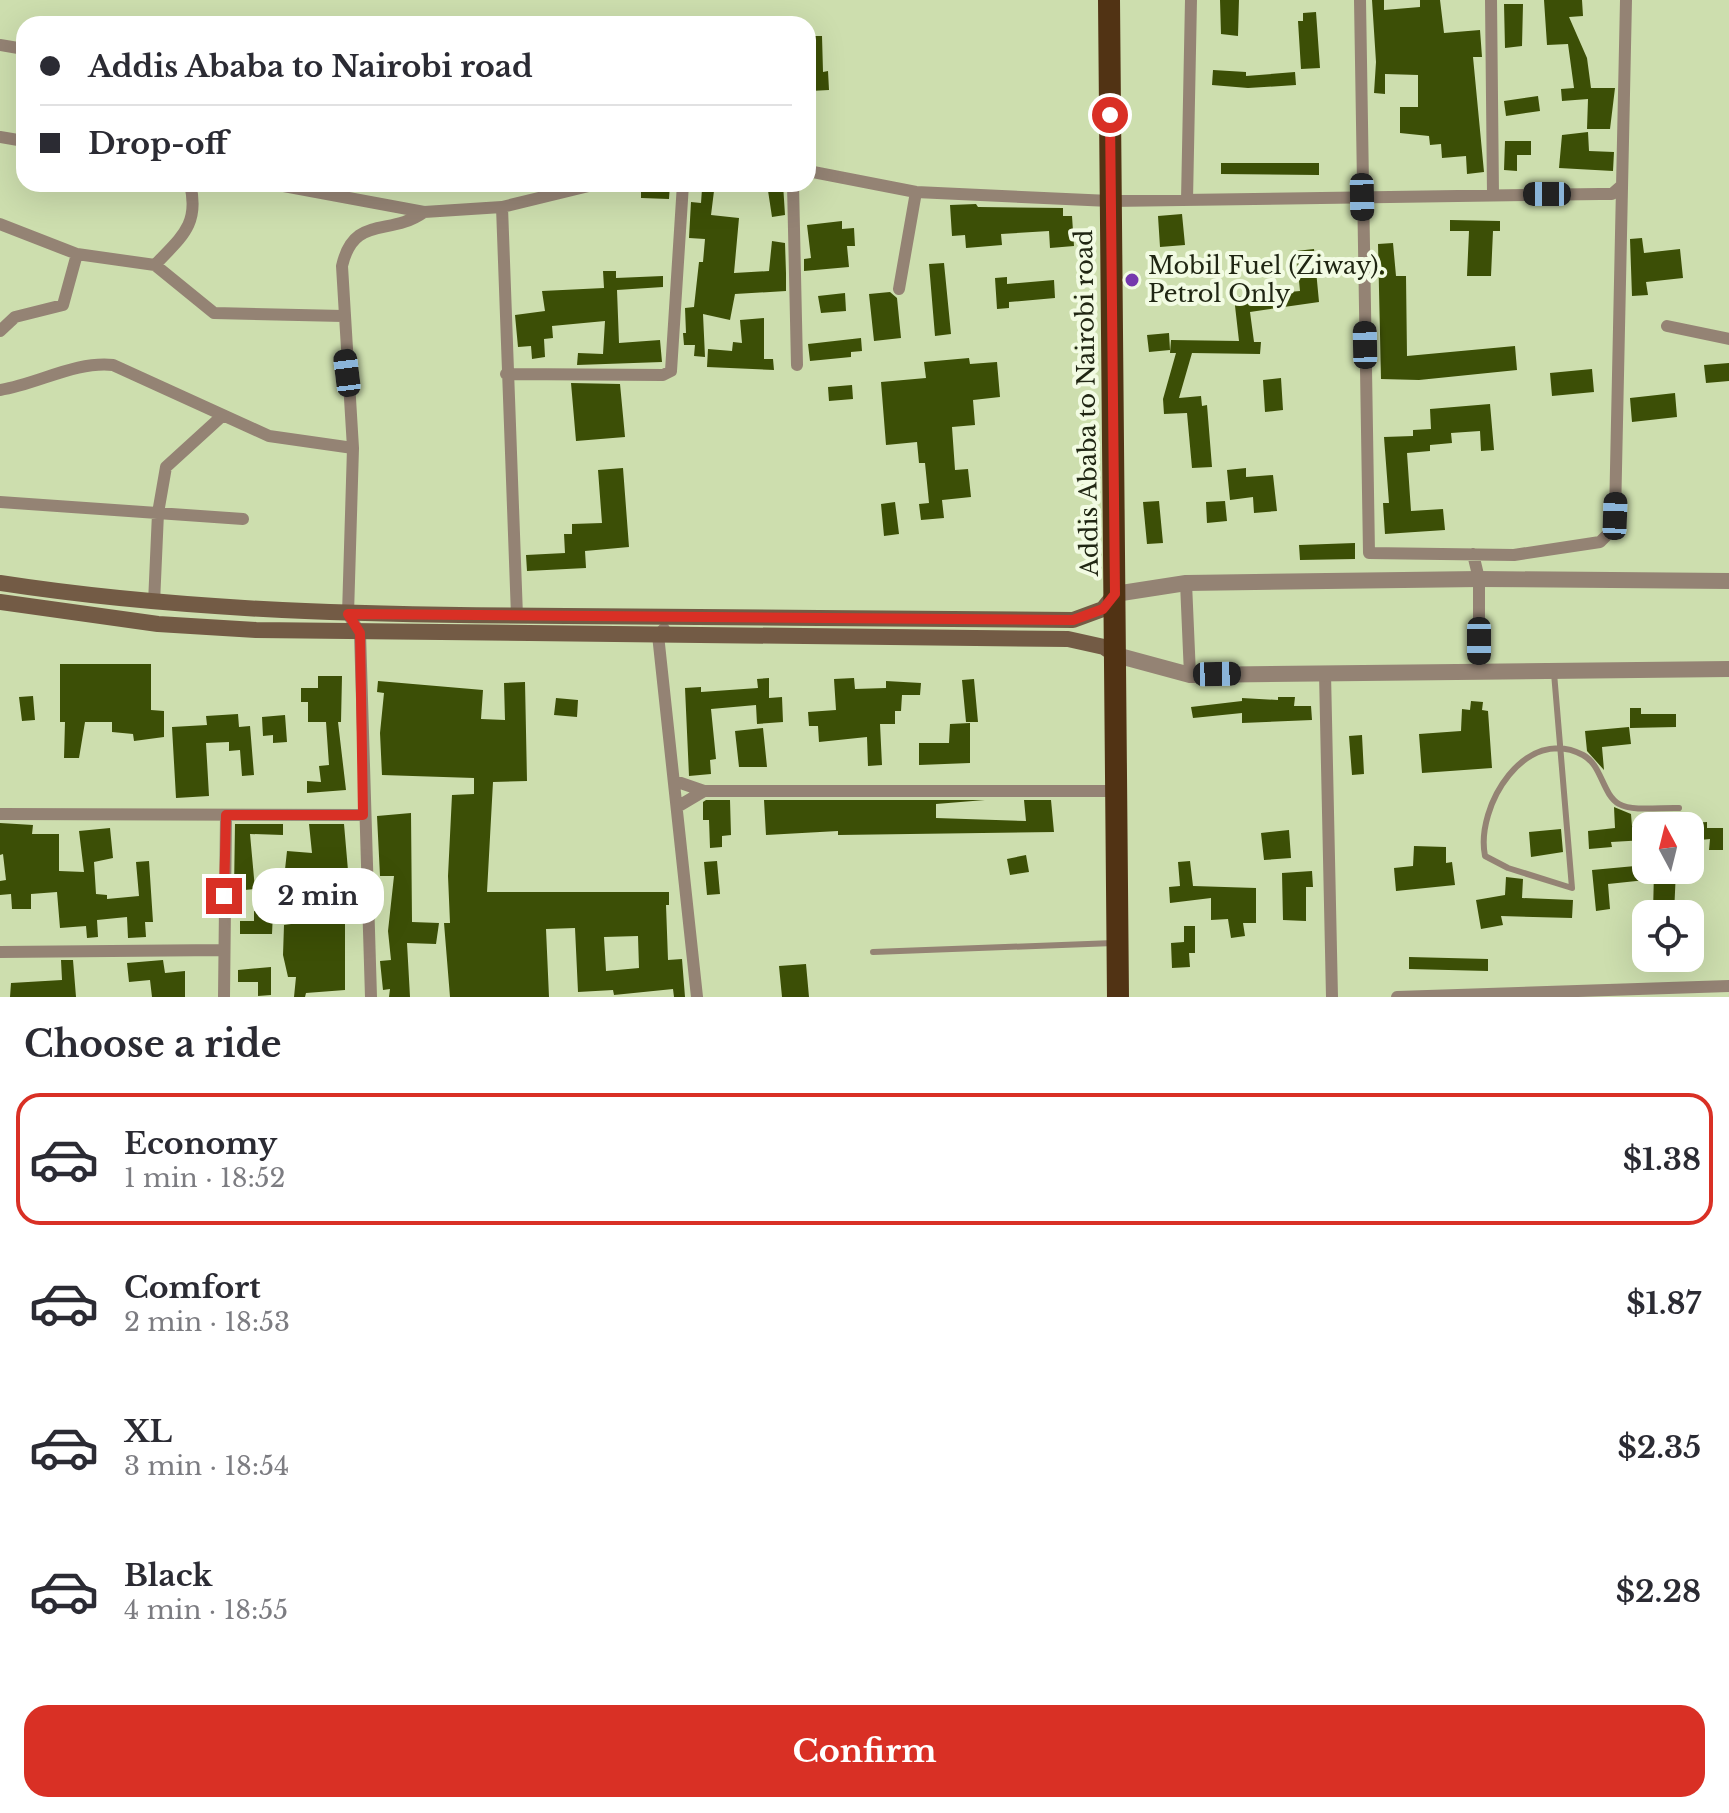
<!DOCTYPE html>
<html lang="en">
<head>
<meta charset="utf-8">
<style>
	:root { --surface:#fff; --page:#f7f7f7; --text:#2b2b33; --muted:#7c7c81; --line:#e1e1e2; --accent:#d93025 }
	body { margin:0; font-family:"Libre Baskerville",serif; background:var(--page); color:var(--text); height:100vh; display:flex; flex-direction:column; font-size:30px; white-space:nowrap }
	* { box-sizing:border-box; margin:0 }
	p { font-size:26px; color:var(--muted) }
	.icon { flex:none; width:44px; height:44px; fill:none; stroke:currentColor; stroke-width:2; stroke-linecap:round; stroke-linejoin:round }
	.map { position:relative; height:997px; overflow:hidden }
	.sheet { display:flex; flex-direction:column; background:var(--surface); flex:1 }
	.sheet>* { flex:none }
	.banner { position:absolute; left:16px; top:16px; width:800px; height:176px; border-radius:24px; box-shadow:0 8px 32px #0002; display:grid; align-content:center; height:176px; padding:0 24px; background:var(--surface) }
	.needle { width:52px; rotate:353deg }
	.controls { position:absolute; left:1632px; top:812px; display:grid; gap:16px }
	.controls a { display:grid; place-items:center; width:72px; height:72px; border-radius:16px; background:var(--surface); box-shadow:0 8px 32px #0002; font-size:40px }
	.end { position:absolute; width:36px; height:36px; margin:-18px; border:10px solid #d93025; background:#fff; box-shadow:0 0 0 4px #fff }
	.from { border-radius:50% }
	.bubble { position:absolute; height:56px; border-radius:24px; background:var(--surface); box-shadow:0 8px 32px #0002; font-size:26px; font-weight:700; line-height:56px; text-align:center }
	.car { position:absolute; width:24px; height:48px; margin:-24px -12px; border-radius:10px; box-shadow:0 0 6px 2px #0007; background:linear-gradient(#222 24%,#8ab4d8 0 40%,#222 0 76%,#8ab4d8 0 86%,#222 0) }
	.banner b { display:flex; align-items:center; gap:28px; height:76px; font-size:30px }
	.banner b+b { border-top:2px solid var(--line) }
	.banner i { width:20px; height:20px; background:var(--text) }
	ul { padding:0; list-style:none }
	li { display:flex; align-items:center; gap:24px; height:132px; margin:0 16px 12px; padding:0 8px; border:4px solid transparent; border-radius:24px }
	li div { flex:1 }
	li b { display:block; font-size:30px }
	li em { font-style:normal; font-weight:700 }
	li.on { border-color:var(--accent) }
	li>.icon { width:72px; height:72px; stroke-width:1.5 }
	h2 { padding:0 24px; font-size:36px; line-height:96px }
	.primary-button { display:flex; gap:16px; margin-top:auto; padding:16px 24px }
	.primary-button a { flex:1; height:92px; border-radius:24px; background:var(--accent); color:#fff; font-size:32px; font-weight:700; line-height:92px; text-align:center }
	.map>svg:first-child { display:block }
	.building { fill:#3c4f06; fill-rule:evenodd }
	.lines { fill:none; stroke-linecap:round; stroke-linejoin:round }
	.service { stroke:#948374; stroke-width:6 }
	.minor { stroke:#948374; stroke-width:12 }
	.tertiary { stroke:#948374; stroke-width:16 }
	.secondary { stroke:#735b45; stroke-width:16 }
	.trunk { stroke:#513314; stroke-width:22 }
	.route { stroke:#d93025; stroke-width:10 }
	.poi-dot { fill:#7538ad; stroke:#f2fbe3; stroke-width:3 }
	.labels { text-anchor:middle; stroke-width:8; stroke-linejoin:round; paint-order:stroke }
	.poi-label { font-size:24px; fill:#202613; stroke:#f2fbe3; text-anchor:start }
	.street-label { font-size:24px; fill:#202613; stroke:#f2fbe3 }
</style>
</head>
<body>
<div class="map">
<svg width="1729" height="997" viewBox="0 0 1729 997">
	<rect width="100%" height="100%" fill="#cddeae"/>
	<!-- building -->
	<path class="building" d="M1220 0H1239L1238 36 1221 34Z
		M1372 0H1384V10L1420 7V0H1440L1444 33 1480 30 1482 57H1473L1484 172 1467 174 1466 156 1442 158 1441 144 1430 145 1429 136 1400 133V107H1418V75L1385 74V94L1374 93 1376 62Z
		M1544 0H1582L1583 16 1569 17 1587 58 1591 88H1615L1610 129H1587L1588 99 1562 101 1561 89 1574 88 1568 44 1547 45Z
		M1504 4H1523L1522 46 1505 48Z
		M1316 12 1320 68 1301 69 1298 21H1303V13Z
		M809 36H822L823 72 828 71 829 90 810 91Z
		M1213 70 1246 72V76L1295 72 1296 85 1248 88 1212 85Z
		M1538 96 1540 111 1506 116 1504 101Z
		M1588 132 1589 151 1614 152 1613 171 1559 168 1562 135Z
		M1505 141H1531V155H1517V171L1504 170Z
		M1221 163H1319V175L1221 174Z
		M641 184H670L669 199 641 198Z
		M767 184H783L785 215 772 217Z
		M702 189 714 191 711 215 739 218 734 273 769 271 772 241 785 243 786 273V291L735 294 730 320 703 314 705 357 694 356 695 345H684L683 333H686L685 308 694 307 699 262H703L705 239 689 238 691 202 701 203Z
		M976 204 978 207 1063 208V216H1072L1074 246 1050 248 1049 231 1001 234 1002 245 966 248 965 235 952 236 950 205Z
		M1182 214 1185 245 1160 247 1158 216Z
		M1450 220 1500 221V231H1493L1491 276H1467L1469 231H1450Z
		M842 221V229L854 228 855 246H847L849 267 804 271V259L811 258 807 225Z
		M1642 238 1644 253 1680 249 1683 278 1646 282 1648 295 1632 296 1630 239Z
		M1393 243 1396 276H1406L1407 356 1515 346 1517 370 1419 380 1381 379 1378 244Z
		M1314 249 1319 302 1250 312 1254 342H1261L1260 354 1192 353 1179 398 1201 396 1202 406 1207 405 1212 467 1192 468 1187 413 1164 414 1163 399 1176 353H1170L1171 340 1239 341 1234 297 1300 291 1296 251Z
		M944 263 951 334 935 336 929 264Z
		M603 271H616V278L663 276V287L617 290 619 343 660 340 662 362 577 365 578 353 603 354 605 321 552 326 553 338 544 339 545 357 532 359 531 346 518 347 515 315 545 311 542 291 604 288Z
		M1007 277V284L1054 280 1055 298 1009 302V308L997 309 995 278Z
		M890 292 897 298 901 338 874 341 869 294Z
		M845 293 846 311 821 313 818 296Z
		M764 318V359H773L774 370 707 367 708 349 732 351 733 342 742 343 740 320Z
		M1169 333 1170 350 1149 352 1147 335Z
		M861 338 862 351 851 352V357L810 361 808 344Z
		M969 358 970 364 997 362 1000 397 973 400 975 425 952 427 955 470 968 469 971 497 942 500 944 518 921 520 919 504 929 503 925 463H919L917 442 886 445 881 382 926 378 924 362Z
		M1729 363V381L1706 383 1704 365Z
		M1592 369 1594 392 1552 396 1550 373Z
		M1281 378 1283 410 1265 412 1263 380Z
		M571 383 620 384 625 437 576 441Z
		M852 385 853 399 829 401 828 387Z
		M1675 393 1677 417 1632 422 1630 398Z
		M1490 404 1494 450 1481 451 1480 431 1451 433 1452 443 1430 445V451L1407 453 1411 511 1443 509 1445 530 1385 534 1383 503H1389L1384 437 1413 436V430L1431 429 1430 409Z
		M623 468 629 547 585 551 586 568 527 571 526 555 565 553 564 534H572V524L602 523 598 470Z
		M1246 468V477L1273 475 1277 511 1254 513 1253 497 1230 500 1227 470Z
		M1159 501 1163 543 1147 544 1143 502Z
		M1225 501 1227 521 1207 523 1206 502Z
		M895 502 899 534 884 536 881 504Z
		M1355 543V559L1300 560 1299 545Z
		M60 664H151V710L164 711V737L134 741 133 734 112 732V722H85L79 758H64L65 722H60Z
		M318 676H342L341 722H338L346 790 307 793V781L321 782 319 766 329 765 326 722H308V702H301V688H318Z
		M769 678V698L782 697 783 722 757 724 756 705 711 709 716 759 710 760 711 774 689 776 685 688 701 687V692L758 688 757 679Z
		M854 678 855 689 886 688V681L921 683 920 695H902L901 711H895V724H880L882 765 868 766 867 737 819 742 818 726H809L808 712 836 710 834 679Z
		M974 679 978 722H966L962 680Z
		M378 681 483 690 481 719 505 720 504 683 525 682 527 781 493 782 487 892H669V905H666L668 960 682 959 685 997H674L673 989 614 995 613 990 578 992 575 928 546 929 549 997H450L444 923H450L448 876 452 795 474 794V778L382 775 380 733 384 693 377 692ZM638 936 639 968 606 971 604 937Z
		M33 696 35 720 22 721 19 697Z
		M1278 697H1295L1294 706H1311L1312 720 1242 723V713L1193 718 1191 707 1242 701V698L1278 700Z
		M556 698 578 700 577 717 554 715Z
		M1471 701 1483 702 1482 710 1488 711 1492 768 1422 773 1419 734 1461 731 1462 709 1470 710Z
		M1630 708H1641V714H1676V727L1630 728Z
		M238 714 239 727 250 726 254 775 242 776 240 750 229 751V742L206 743 209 796 176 798 172 727 207 725 206 716Z
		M285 715 287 742 273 743V735L263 736 262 717Z
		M970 723V763L919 765V743H949L950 724Z
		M1629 727 1631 744 1602 747 1604 770 1587 751 1585 731Z
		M763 728 767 767H739L735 731Z
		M1362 735 1364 774 1352 775 1349 736Z
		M706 800H730L731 835 722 836V847L710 848 709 820H703V802Z
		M764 800H985L936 804V818L1026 821 1024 800H1051L1054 832 838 835V831L766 835Z
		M1614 807 1631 814 1632 826 1646 825V840L1611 842 1612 847 1589 849 1588 831 1615 828Z
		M411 813 412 922 439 923 436 944 407 943 410 997H389L390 989 383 990 380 961 391 960 388 931 394 876H380L377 816Z
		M1707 822V828H1723V850H1709L1710 839 1690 841V823Z
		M0 823 33 825 32 834H59V871L84 872 79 831 110 828 113 858 94 862 96 894 107 895V899L139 896 136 862 149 861 153 922H145L146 937 128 938 127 917 97 920 98 937 87 938 86 926 60 928 57 892 31 894V909H12L11 894 0 895V881L6 880 3 854 0 855Z
		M235 824H283V835L250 834 255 889 234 891Z
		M309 824H344L349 882H354V905H345V990L306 993 305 997H294L296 977H288L283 955 284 925 334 918 332 894 302 897 301 887 283 888 287 851 312 853Z
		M1561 829 1563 852 1531 857 1529 832Z
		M1289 830 1291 858 1264 860 1261 833Z
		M1414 846 1446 847V863L1452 862 1455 885 1396 891 1394 868 1413 866Z
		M1026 855 1029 872 1010 875 1007 859Z
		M717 861 720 894 707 895 704 862Z
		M1190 861 1193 886 1256 888V923H1243L1245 936 1231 938 1228 919 1211 920V898L1170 903 1169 887 1180 886 1178 862Z
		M1646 865V880L1608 884 1610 909 1596 911 1592 870Z
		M1654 870H1676L1674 914H1653Z
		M1312 871 1313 887H1306V921L1283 920 1282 873Z
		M1506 877 1523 879 1522 898 1573 900 1572 918 1501 916 1503 925 1481 929 1476 900 1505 895Z
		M254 911 273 912 272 934H240V921H254Z
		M1184 926H1195V953H1189L1190 967 1172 968 1171 943 1184 942Z
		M1409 957 1488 959V971L1409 969Z
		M61 960H73L76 997H10L11 983 62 980Z
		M163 960 165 973 185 971V997H152L150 980 129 982 127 963Z
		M806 964 809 997H782L779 966Z
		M271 967V995L258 996V982H238V970Z"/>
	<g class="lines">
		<!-- service -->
		<path class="service" d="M1554 673 1572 888 1508 868 1485 856C1475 806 1526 724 1583 755 1602 765 1602 794 1619 804 1633 812 1663 807 1679 808
			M873 952 1114 943"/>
		<!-- minor -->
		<path class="minor" d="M1360 0 1369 553 1514 555 1600 542 1609 533 1615 516 1626 0
			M1491 0 1493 194
			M0 45 24 49
			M0 137 24 141
			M808 171 916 192 1110 201 1600 194H1612L1620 187
			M273 184 424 212 502 207 597 184
			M793 184 797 365
			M1187 200 1191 0
			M502 207 517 616
			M0 224 77 254 155 265 214 313 343 316
			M155 265C181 237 200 225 190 184
			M899 289 916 192
			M1667 326 1729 339
			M0 331 15 317 63 305 77 254
			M506 374 663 375 671 371 683 184
			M0 390C38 384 75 361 113 365L269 436 353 448
			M0 502 243 519
			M1473 554 1479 579V672
			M1186 583 1190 675
			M154 603 158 513 166 467 222 416
			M664 629 658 635 697 997
			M1325 673 1332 997
			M675 781 704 791H1116
			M677 807 704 791
			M0 814 363 815
			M0 952 223 950
			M224 997 226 815
			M371 997 360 633 348 614 353 448 342 266C354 214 389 237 424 212
			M1397 997 1729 986"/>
		<!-- tertiary -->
		<path class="tertiary" d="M1115 594 1186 583 1479 579 1729 581
			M1116 655 1190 675 1729 669"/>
		<!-- secondary -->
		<path class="secondary" d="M0 583C188 612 376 615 566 616 735 618 904 618 1073 620L1103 609 1115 594
			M0 602 158 624 256 630 1068 639 1104 647 1116 655"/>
		<!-- trunk -->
		<path class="trunk" d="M1109 0 1118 997"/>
	</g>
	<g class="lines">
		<!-- route -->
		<path class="route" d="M224 896 226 815H363L360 633 348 614 1073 620 1103 609 1115 594 1110 115"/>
	</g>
	<!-- markers -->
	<circle class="poi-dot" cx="1132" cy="280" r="8"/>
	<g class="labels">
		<!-- poi labels -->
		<g class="poi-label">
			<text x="1148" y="274">Mobil Fuel (Ziway).<tspan x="1148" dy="28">Petrol Only</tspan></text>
		</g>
		<!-- street labels -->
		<g class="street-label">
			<text transform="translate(1087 403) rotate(-91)" y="8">Addis Ababa to Nairobi road</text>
		</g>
	</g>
</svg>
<div class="controls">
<a><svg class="needle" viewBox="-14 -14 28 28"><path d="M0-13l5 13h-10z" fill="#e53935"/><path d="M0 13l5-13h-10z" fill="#7c7c81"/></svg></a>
<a><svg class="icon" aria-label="locate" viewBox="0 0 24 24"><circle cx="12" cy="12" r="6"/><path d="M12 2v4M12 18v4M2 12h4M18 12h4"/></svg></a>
</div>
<i class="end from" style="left:1110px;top:115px"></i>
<i class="end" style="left:224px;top:896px"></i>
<div class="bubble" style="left:252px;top:868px;width:132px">2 min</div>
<i class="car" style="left:1547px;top:194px;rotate:270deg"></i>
<i class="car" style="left:1362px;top:197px;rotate:179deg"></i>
<i class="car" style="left:1365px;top:345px;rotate:359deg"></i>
<i class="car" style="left:347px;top:373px;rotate:353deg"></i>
<i class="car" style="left:1615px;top:516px;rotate:2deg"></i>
<i class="car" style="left:1479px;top:641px;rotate:180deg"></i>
<i class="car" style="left:1217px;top:674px;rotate:89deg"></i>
<div class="banner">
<b><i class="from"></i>Addis Ababa to Nairobi road</b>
<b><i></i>Drop-off</b>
</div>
</div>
<section class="sheet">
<h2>Choose a ride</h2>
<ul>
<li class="on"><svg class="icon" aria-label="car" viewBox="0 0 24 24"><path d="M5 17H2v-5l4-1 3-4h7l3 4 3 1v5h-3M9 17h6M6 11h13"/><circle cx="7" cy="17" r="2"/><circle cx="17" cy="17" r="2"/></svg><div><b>Economy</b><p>1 min · 18:52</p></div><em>$1.38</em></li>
<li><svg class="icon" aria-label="car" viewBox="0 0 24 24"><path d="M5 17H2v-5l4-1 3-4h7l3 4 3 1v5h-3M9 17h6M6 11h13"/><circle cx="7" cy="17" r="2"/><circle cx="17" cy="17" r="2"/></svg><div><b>Comfort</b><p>2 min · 18:53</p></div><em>$1.87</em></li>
<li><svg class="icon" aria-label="car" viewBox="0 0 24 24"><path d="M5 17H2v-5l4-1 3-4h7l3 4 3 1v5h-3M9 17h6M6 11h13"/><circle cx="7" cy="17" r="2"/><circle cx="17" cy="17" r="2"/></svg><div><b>XL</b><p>3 min · 18:54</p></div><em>$2.35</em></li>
<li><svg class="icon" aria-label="car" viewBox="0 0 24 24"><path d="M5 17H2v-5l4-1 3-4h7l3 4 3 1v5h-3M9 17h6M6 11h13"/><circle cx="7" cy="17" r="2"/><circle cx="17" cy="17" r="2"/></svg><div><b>Black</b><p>4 min · 18:55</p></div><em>$2.28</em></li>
</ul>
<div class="primary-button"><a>Confirm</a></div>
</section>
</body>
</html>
